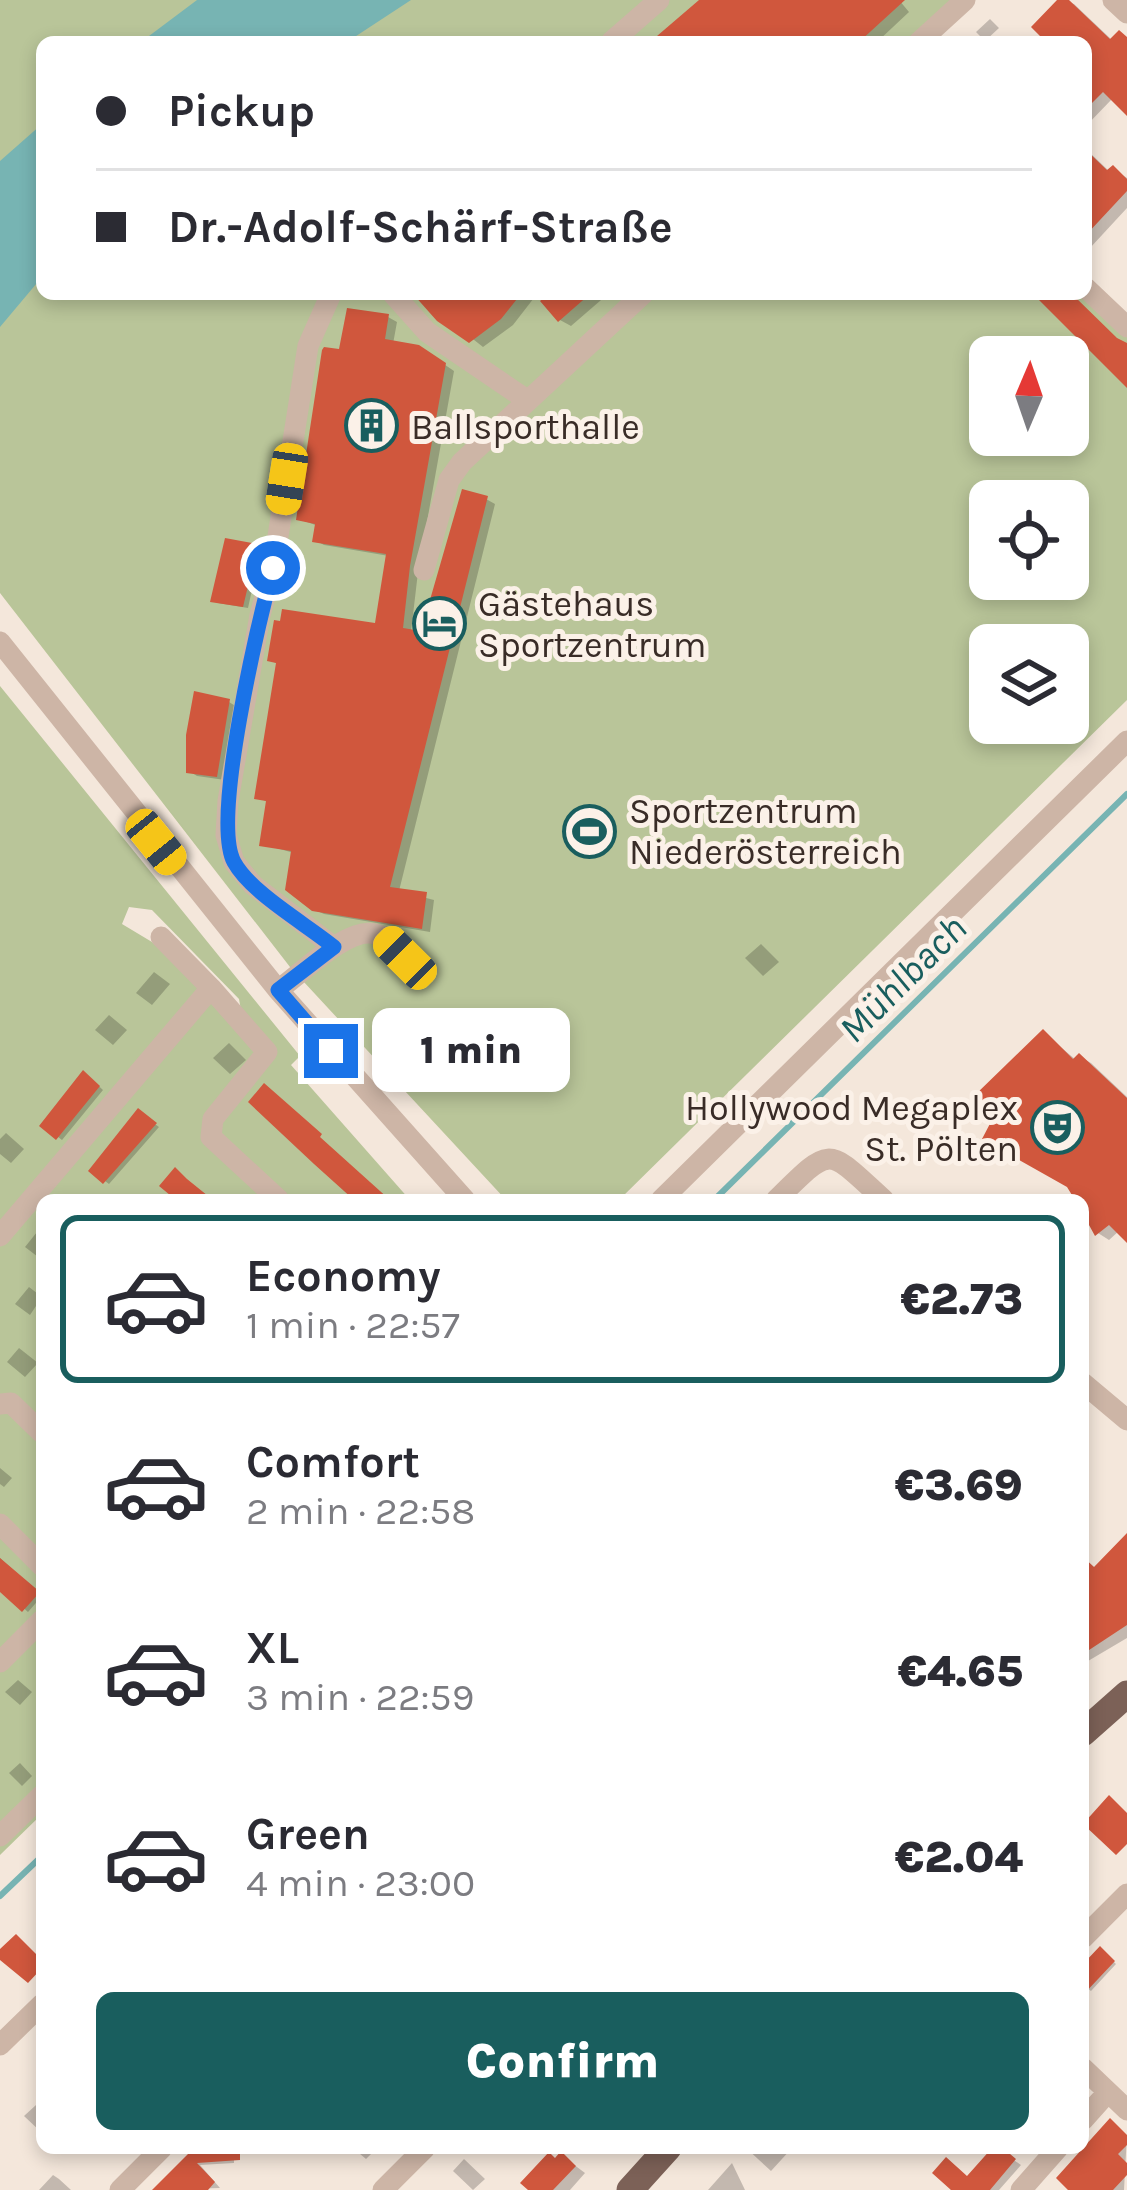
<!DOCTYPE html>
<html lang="en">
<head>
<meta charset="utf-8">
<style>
	:root { --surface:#fff; --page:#f2f2f3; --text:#2b2b33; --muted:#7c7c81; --line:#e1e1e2; --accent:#195e5e }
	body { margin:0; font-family:Karla,sans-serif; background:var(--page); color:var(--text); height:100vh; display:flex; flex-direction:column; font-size:45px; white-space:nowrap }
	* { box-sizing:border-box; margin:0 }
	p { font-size:39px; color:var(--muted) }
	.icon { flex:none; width:66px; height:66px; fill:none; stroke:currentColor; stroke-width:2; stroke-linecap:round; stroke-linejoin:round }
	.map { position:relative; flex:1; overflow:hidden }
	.sheet { position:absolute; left:36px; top:1194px; width:1053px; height:960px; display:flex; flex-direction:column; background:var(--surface); border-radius:18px; box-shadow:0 6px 18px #0003 }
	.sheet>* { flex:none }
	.top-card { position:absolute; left:36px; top:36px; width:1056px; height:264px; border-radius:18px; box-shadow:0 6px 18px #0003; display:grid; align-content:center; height:264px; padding:0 60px; background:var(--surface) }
	.needle { width:78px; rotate:2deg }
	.controls { position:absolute; left:969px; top:336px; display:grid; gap:24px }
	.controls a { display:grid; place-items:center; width:120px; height:120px; border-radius:18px; background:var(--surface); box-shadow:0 6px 18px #0003; font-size:60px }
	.end { position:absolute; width:54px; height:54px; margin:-27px; border:15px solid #1a73e8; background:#fff; box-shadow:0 0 0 6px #fff }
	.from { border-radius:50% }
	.bubble { position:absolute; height:84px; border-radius:18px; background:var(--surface); box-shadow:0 6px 18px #0003; font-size:39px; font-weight:800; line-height:84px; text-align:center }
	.car { position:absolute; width:36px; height:72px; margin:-36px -18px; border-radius:15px; box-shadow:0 0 9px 3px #0007; background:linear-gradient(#f5c518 24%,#345 0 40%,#f5c518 0 76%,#345 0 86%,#f5c518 0) }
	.top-card b { display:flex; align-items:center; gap:42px; height:114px; font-size:45px }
	.top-card b+b { border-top:3px solid var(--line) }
	.top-card i { width:30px; height:30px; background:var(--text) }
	ul { padding:21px 0 0; list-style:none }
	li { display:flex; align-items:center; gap:36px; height:168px; margin:0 24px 18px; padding:0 36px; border:6px solid transparent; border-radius:18px }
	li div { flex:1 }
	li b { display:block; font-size:45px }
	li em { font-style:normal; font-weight:800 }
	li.current { border-color:var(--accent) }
	li>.icon { width:108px; height:108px; stroke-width:1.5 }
	.cta { display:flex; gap:24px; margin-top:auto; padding:24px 60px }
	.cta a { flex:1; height:138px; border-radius:18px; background:var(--accent); color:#fff; font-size:48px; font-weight:800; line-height:138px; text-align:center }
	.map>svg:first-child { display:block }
	.green { fill:#b9c599; fill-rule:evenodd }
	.water { fill:#77b4b3 }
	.shadow { fill:#0003 }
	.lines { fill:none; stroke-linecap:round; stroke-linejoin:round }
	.stream { stroke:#77b4b3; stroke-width:6 }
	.building { fill:#d0573d }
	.minor { stroke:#cdb5a6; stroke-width:21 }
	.major { stroke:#7c6157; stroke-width:27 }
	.route { stroke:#1a73e8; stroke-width:15 }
	.labels { text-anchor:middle; stroke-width:10; stroke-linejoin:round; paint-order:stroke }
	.poi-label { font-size:36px; fill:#392c27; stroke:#fbf1e8; text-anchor:start }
	.water-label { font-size:39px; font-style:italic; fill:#195e5e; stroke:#fbf1e8 }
</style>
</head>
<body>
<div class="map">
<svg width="1127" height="2190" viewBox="0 0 1127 2190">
	<rect width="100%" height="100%" fill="#f4e7db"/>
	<!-- green -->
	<path class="green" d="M0 0H974L928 42H42V294H1086L1127 320V700L619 1200H506L290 967 0 593ZM990 357H1068V435H990ZM990 501H1068V579H990ZM990 645H1068V723H990Z
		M0 686 300 1056 291 1065 410 1200H42V1814L0 1855ZM129 907 152 910 239 999 242 1016 152 942 122 924Z"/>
	<!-- water -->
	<path class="water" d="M197 0H411L347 42H141Z
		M42 124V277L0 327V161Z"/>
	<!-- shadow -->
	<path class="shadow" d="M706 0H899L909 12 877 42H655Z
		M1061 0 1074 4 1112 40 1127 38V112L1113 98 1086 126V42H1050Z
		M990 19 999 28 985 41 976 32Z
		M1086 149 1110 172 1113 169 1127 178V208L1090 248 1086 246Z
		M416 294H537L513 325 483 347Z
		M537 294H608L571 326 560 320Z
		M388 317 397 322 393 344 429 354 454 371 418 572 411 632 423 635 486 499 495 504 399 891 434 900 430 932 324 914 313 909 294 853 262 844 269 803 258 797 279 665 271 660 378 627 389 556 324 545 315 540 318 526 299 519 342 353Z
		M257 547 261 549 248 608 218 603Z
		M229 702 237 707 225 780 197 776 189 771Z
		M761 944 779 962 763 976 745 958Z
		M154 972 170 984 152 1005 136 993Z
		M109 1015 127 1030 113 1045 95 1030Z
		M1044 1033 1076 1060 1080 1057 1091 1063 1127 1097V1239L1119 1231 1109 1240 1098 1233 1083 1208V1200H1078Z
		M229 1043 246 1060 230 1074 213 1058Z
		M88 1076 103 1090 62 1140 44 1126Z
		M138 1112 159 1127 109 1184 105 1181Z
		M6 1133 24 1149 11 1163 0 1154V1139Z
		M37 1232 42 1235V1260L25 1247Z
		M29 1287 42 1297 30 1315 15 1304Z
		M19 1348 38 1363 25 1377 7 1362Z
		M0 1468 12 1478 4 1487 0 1484Z
		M1127 1542V1638L1083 1664V1557L1096 1569Z
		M0 1558 42 1596 28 1612 0 1587Z
		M18 1680 32 1692 20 1705 5 1692Z
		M20 1763 32 1776 22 1786 9 1773Z
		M1104 1952 1116 1964 1091 1991 1083 1985V1969Z
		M36 2105 42 2109V2133L24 2116Z
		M1127 2135 1124 2190H1072Z
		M192 2148H226L234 2156V2163L200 2165 220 2188 156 2190 195 2151Z
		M353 2148H377L366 2159Z
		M746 2148H792L771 2171Z
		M996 2148 1021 2165 999 2190H950L969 2179Z
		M561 2155 585 2173 570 2190H532Z
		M464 2159 485 2179 473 2190 453 2171Z
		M732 2163 745 2190H708Z
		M53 2175 59 2179 71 2190H39Z"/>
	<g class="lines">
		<!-- stream -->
		<path class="stream" d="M714 1200 1127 794
			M0 1896 42 1856"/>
	</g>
	<!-- building -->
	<path class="building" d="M699 0H905L859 42H650Z
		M1057 0H1069L1110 39 1119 30 1127 37V116L1103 92 1086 109V42H1046L1031 27Z
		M1086 150 1107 170 1113 165 1127 179V191L1086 235Z
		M413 294H521L501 319 469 343 437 321Z
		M548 294H590L558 322 540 301Z
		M1033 294H1072L1117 338 1127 343V388Z
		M347 308 389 314 385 339 419 345 446 363 410 566 403 628 421 631 462 489 488 496 390 887 427 892 422 929 312 911 285 890 291 851 259 846 266 801 254 799 276 663 267 661 274 620 280 621 282 609 375 623 386 554 312 542 315 524 296 520 322 350 324 347 339 349Z
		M225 538 258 544 243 607 210 602Z
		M194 691 230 699 217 777 186 773V735Z
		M1043 1029 1073 1059 1079 1053 1127 1098V1243L1109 1225 1095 1236 1083 1214V1200H1075L1067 1187 982 1139 994 1116 974 1096Z
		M83 1070 100 1086 56 1140 39 1126Z
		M264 1083 322 1134 320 1137 390 1200H354L314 1164 248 1102Z
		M138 1108 157 1123 103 1184 88 1171Z
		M175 1167 187 1179 213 1200H176L159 1186Z
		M1127 1533V1625L1083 1654V1557L1094 1567Z
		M0 1558 40 1592 22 1612 0 1592Z
		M1109 1795 1127 1813V1844L1116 1855 1083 1824Z
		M16 1934 42 1960V1968L28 1983 0 1960V1949Z
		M1100 1946 1115 1961 1083 1995V1964Z
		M1110 2118 1127 2135V2145L1118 2154 1127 2163V2175L1113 2190H1068L1056 2178Z
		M194 2148H240V2160L197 2163 215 2182 208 2190H152Z
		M992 2148H1003L1016 2159 990 2190H951L932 2173 946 2157 967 2176Z
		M561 2151 576 2166 553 2190H528L520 2183 549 2152 555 2158Z"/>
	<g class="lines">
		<!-- minor -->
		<path class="minor" d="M1113 0 1127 13
			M611 42 659 0
			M919 42 965 0
			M1086 288 1127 327
			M331 294 308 346 273 568 260 615 228 801 226 835 234 862 253 885 334 947
			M393 294 427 332 527 400
			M424 570 449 480 462 462 643 294
			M0 642 278 990 465 1200
			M211 988 267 1052 213 1119 211 1137 279 1200
			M278 990C300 975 348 926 375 934 388 937 396 949 405 958
			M661 1200 1127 741
			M776 1200C833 1144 826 1147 884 1200
			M0 1236 211 988 161 937
			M1083 1383 1127 1420
			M0 1404 11 1403 42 1433
			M0 1524 42 1566
			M0 1662 42 1620
			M0 1836 42 1795
			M1083 1938 1127 1894
			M0 2045 42 2004
			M1083 2068 1127 2110
			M1083 2120 1108 2092
			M120 2190 162 2148
			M383 2190 425 2148
			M1021 2190 1058 2148"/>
		<!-- major -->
		<path class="major" d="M1083 1733 1127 1694
			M630 2190 668 2148"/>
	</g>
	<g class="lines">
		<!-- route -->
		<path class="route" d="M273 568C259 621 211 819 234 862 251 893 306 924 334 947L278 990 331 1051"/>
	</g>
	<!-- icons -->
	<defs>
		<symbol id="building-ring" viewBox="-11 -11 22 22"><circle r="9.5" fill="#fbf1e8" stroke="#195e5e" stroke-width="1.5"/><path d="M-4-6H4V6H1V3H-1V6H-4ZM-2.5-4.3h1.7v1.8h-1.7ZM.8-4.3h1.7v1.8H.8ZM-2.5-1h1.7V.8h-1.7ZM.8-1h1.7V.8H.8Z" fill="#195e5e"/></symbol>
		<symbol id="hotel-ring" viewBox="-11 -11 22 22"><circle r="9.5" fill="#fbf1e8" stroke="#195e5e" stroke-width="1.5"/><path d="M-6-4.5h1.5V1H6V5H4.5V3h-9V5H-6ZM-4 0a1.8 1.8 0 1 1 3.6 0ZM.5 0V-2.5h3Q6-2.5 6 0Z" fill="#195e5e"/></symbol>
		<symbol id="stadium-ring" viewBox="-11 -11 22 22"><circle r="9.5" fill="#fbf1e8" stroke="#195e5e" stroke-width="1.5"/><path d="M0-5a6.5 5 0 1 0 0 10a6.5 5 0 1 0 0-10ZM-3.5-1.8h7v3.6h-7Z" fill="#195e5e"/></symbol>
		<symbol id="theatre-ring" viewBox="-11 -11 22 22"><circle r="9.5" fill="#fbf1e8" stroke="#195e5e" stroke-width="1.5"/><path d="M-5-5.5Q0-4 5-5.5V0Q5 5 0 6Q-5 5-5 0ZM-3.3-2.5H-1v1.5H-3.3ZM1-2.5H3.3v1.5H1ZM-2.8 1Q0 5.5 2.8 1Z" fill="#195e5e"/></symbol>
	</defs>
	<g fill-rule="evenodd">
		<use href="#building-ring" x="342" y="396" width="59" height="59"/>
		<use href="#hotel-ring" x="410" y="594" width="59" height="59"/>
		<use href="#stadium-ring" x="560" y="802" width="59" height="59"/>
		<use href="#theatre-ring" x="1028" y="1098" width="59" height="59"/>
	</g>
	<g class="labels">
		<!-- poi labels -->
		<g class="poi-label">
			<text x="411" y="439">Ballsporthalle</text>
			<text x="478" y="616">Gästehaus<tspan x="478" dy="41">Sportzentrum</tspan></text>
			<text x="629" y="823">Sportzentrum<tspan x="629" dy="41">Niederösterreich</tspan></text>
			<text x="1018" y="1120" text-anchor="end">Hollywood Megaplex<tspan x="1018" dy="41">St. Pölten</tspan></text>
		</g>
		<!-- water labels -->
		<g class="water-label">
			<text transform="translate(902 978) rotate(-45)" y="14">Mühlbach</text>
		</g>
	</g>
</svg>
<div class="controls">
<a><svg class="needle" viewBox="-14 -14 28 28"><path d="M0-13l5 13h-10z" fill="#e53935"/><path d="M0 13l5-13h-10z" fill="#7c7c81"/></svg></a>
<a><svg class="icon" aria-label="locate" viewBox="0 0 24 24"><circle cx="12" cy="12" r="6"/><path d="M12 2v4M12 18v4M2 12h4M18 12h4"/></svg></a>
<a><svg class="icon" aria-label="layers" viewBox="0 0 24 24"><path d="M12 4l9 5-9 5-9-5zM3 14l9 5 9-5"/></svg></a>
</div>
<i class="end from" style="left:273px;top:568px"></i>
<i class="end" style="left:331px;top:1051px"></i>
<div class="bubble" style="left:372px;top:1008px;width:198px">1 min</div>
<i class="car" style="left:287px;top:479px;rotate:189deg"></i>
<i class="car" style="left:156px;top:842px;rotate:141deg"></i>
<i class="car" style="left:405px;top:958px;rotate:315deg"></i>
<div class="top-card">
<b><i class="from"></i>Pickup</b>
<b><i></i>Dr.-Adolf-Schärf-Straße</b>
</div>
<section class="sheet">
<ul>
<li class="current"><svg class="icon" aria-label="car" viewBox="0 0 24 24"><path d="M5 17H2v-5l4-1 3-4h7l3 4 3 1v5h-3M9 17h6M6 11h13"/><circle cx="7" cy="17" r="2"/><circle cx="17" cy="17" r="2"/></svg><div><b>Economy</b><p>1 min · 22:57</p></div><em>€2.73</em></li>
<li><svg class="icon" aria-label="car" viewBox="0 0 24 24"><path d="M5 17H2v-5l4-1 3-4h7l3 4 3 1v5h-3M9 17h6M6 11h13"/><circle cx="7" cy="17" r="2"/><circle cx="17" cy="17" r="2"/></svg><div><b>Comfort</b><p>2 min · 22:58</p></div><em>€3.69</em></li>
<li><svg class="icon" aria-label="car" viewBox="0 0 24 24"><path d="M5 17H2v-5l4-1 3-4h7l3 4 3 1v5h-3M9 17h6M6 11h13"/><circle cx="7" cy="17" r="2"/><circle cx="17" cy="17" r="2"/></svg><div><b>XL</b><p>3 min · 22:59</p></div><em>€4.65</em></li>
<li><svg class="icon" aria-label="car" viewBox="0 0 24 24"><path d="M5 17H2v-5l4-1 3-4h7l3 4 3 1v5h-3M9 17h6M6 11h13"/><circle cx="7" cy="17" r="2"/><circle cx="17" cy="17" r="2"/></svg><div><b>Green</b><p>4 min · 23:00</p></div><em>€2.04</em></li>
</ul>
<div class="cta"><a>Confirm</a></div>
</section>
</div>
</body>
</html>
